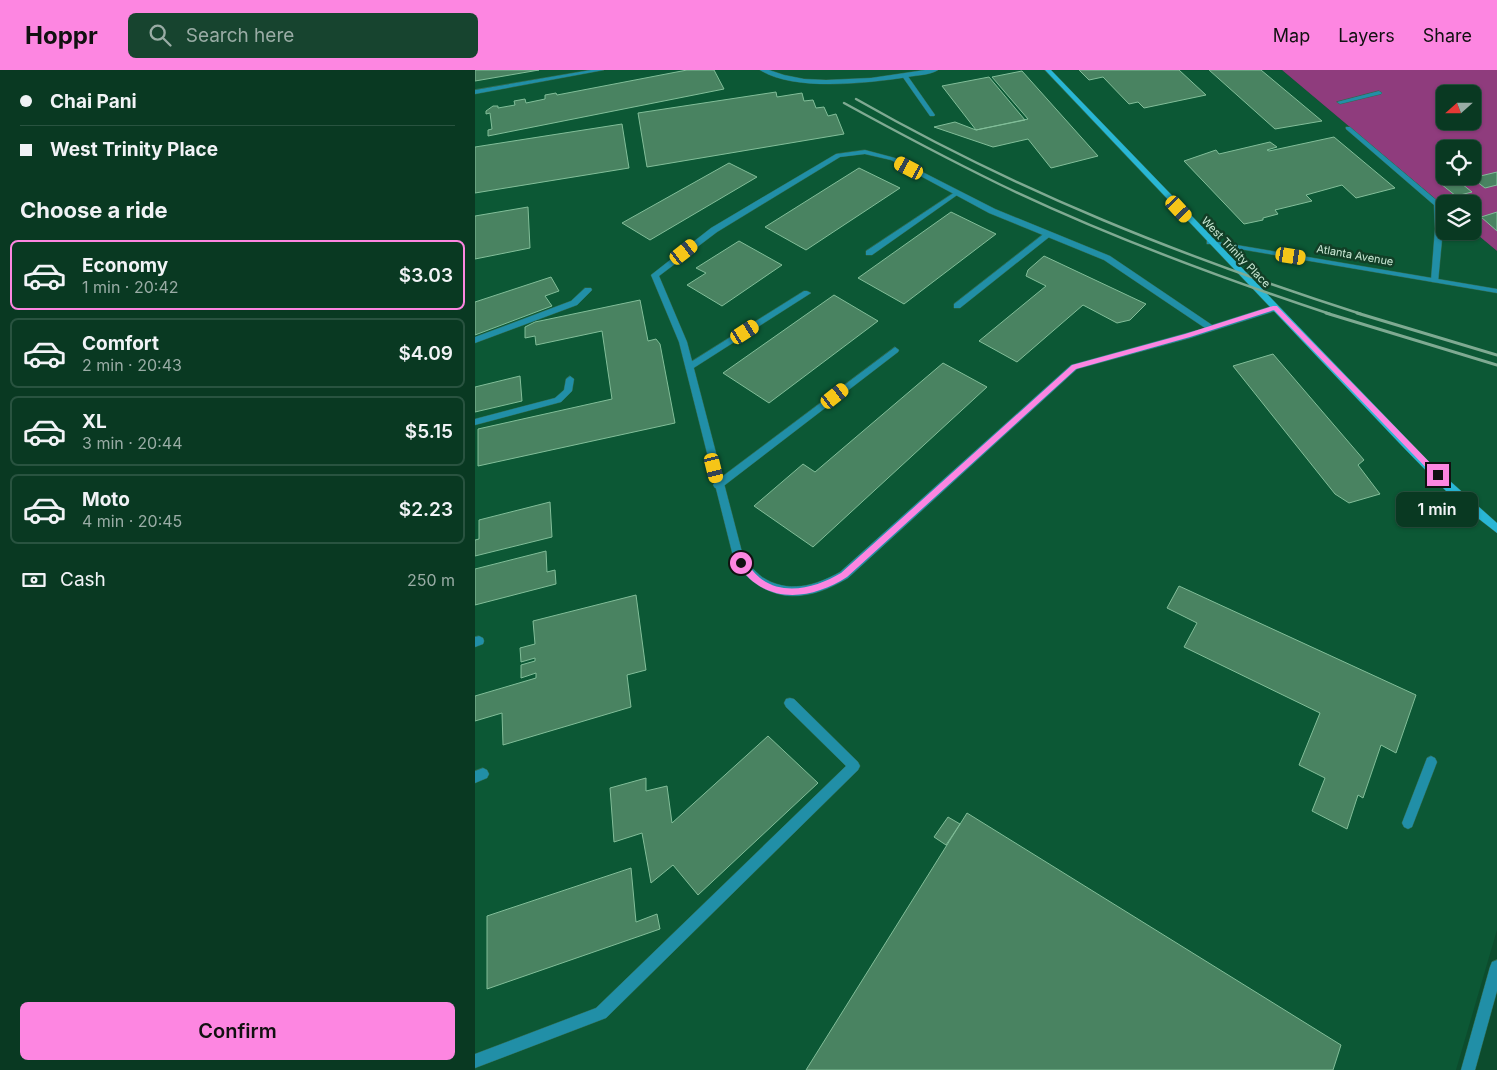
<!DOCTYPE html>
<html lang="en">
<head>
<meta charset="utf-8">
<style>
	:root { --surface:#093922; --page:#17442f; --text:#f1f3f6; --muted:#99aca5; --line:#295340; --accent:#fd86e1 }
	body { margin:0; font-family:Inter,sans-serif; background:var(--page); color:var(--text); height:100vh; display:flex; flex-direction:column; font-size:19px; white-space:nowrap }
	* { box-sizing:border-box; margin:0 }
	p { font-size:16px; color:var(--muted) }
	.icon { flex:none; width:28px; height:28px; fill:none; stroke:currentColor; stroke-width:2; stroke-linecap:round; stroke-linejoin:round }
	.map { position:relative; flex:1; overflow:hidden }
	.panel { display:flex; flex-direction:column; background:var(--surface); width:475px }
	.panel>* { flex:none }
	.guide { display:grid; align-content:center; height:110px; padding:0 20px; background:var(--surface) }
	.needle { width:32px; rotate:249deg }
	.controls { position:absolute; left:961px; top:15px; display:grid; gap:10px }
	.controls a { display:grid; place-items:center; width:45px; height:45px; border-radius:8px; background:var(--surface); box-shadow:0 1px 4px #0004,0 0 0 1px var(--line); font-size:25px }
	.end { position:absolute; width:22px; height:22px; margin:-11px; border:6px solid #fd86e1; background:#111; box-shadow:0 0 0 2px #111 }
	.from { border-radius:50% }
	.bubble { position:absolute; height:35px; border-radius:8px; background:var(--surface); box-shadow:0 1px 4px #0004,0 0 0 1px var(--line); font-size:16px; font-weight:600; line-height:35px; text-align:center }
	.car { position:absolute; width:15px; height:30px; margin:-15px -8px; border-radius:6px; box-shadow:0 0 4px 1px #0007; background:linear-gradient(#f5c518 24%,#345 0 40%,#f5c518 0 76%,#345 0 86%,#f5c518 0) }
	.guide b { display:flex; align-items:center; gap:18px; height:48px; font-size:19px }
	.guide b+b { border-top:1px solid var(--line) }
	.guide i { width:12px; height:12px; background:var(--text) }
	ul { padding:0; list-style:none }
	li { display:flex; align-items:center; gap:15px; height:70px; margin:0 10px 8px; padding:0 10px; border:2px solid var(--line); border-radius:8px }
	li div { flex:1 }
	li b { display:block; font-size:19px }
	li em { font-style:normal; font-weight:600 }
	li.active { border-color:var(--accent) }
	li>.icon { width:45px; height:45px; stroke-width:1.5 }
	h2 { padding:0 20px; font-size:22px; line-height:60px }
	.pay { display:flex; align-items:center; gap:12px; height:55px; padding:0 20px; font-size:19px }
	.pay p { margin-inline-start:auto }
	.button { display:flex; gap:10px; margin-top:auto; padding:10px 20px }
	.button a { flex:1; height:58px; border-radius:8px; background:var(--accent); color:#111; font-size:20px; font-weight:600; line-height:58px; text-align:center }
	header { display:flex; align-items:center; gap:30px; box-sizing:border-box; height:70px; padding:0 25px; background:var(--accent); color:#111 }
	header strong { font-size:24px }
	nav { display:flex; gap:28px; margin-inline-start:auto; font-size:18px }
	.search { width:350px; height:45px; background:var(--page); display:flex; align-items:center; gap:12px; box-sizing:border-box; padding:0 18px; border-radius:8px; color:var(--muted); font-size:19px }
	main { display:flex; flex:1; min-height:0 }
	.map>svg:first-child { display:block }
	.built { fill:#0c5835 }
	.green { fill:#8f3c7d; fill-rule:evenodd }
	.building { fill:#498361; stroke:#82be99 }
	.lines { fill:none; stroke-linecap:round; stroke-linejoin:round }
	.lane-casing { stroke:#326b4f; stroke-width:1 }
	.street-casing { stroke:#326b4f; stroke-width:1 }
	.secondary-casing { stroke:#326b4f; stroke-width:1 }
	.lane { fill:#218fa7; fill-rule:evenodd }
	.street { fill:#218fa7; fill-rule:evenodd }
	.secondary { fill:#29b7d5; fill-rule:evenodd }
	.rail-far1 { stroke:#7faa92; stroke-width:2.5 }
	.rail { stroke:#7faa92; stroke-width:3 }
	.route { fill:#fd86e1 }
	.labels { text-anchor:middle; stroke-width:5; stroke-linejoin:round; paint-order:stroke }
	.far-street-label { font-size:11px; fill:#cbe9d6; stroke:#123f27 }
</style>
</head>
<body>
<header>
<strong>Hoppr</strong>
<div class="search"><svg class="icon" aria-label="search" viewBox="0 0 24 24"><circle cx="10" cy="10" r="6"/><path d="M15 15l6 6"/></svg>Search here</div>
<nav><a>Map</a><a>Layers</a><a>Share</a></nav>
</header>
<main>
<section class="panel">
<div class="guide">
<b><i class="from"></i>Chai Pani</b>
<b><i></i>West Trinity Place</b>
</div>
<h2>Choose a ride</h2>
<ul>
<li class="active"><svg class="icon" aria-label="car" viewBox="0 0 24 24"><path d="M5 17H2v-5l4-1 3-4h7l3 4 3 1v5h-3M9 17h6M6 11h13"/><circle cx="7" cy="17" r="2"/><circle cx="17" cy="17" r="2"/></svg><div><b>Economy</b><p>1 min · 20:42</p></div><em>$3.03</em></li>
<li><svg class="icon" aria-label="car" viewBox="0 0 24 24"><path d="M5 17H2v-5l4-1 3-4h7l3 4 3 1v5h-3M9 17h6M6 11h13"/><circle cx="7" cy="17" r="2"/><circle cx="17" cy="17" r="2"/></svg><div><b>Comfort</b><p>2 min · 20:43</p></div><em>$4.09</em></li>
<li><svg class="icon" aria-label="car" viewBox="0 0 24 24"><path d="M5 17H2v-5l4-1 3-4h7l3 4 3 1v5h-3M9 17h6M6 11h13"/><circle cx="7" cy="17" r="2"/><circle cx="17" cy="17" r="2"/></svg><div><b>XL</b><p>3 min · 20:44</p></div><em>$5.15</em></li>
<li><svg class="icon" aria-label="car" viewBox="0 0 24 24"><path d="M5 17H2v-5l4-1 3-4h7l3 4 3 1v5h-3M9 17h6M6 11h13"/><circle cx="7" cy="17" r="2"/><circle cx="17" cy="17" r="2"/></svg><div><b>Moto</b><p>4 min · 20:45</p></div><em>$2.23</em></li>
</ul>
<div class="pay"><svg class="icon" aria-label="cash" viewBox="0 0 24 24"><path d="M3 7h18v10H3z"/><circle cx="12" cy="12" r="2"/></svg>Cash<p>250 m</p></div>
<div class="button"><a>Confirm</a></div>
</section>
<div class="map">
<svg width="1022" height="1000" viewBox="0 0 1022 1000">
	<rect width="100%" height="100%" fill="#0c4c2d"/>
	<!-- built -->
	<path class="built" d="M0 0H807L970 137V161H998L1022 181V860L981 1000H0Z"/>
	<!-- green -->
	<path class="green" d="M807 0H1022V181L998 161V134H970V137ZM970 24H998V51H970ZM970 79H998V106H970Z"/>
	<!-- building -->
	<path class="building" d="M0 0H64L0 11Z
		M212 0H239L249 19 13 66V60L17 59 15 43 11 44V41L18 36H23V38L40 35 39 31 50 29 51 33 70 29V25L81 23 82 25Z
		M604 0H704L731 25 669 38 663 32 654 34 628 7 614 10Z
		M734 0H786L847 51 800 59Z
		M547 1 623 86 576 98 553 69 518 77 459 57 480 52 501 60 553 49 517 7Z
		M514 7 550 50 501 60 467 16Z
		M301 22 302 27 327 23 329 31 338 30 341 38 349 37 353 46 361 44 369 64 172 97 163 43Z
		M147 54 154 98 0 123V77Z
		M859 67 920 118 881 128 867 115 831 125 837 131 800 140 803 144 788 148V150L769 154 709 91 741 80 744 84 795 72 802 77 792 80 794 81Z
		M254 93 282 107 175 170 147 153Z
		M384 98 425 118 331 180 290 157Z
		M1022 102V115L1010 118 997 108Z
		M982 110 997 122 981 126 966 114Z
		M53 137 55 178 0 189V146Z
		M476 142 521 164 429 234 383 208Z
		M1022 142V161L1006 147Z
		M264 171 307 195 247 236 212 215 231 203 221 198Z
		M569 186 671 234 655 250 642 253 608 235 542 292 504 271 571 216 551 206 553 200Z
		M76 207 84 221 70 226 77 236 0 265V232Z
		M359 225 403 251 294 333 248 303Z
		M165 230 173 271 181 269 185 274 200 353 3 396V359L137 329 127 261 61 275 60 266 50 268V257L60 252Z
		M798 284 889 390 883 395 905 424 874 433 860 424 758 296Z
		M468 293 512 317 338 477 279 436 328 394 340 402Z
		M45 306 47 331 0 342V317Z
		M75 432 77 467 0 486V470L4 469V450Z
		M71 481 72 502 80 500 81 514 0 535V499Z
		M704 516 941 625 921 683 906 675 888 728 883 725 872 759 837 741 850 708 824 695 845 643 709 577 722 553 692 538Z
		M161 525 171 600 152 605 156 637 28 675 27 643 0 651V626L61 608V603L46 608V595L60 591V588L46 592 45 578 60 574 58 551Z
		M293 666 343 713 223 825 198 795 176 813 167 763 139 772 135 718 171 708V721L192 716 197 753Z
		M492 743 866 975 858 1000H331Z
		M473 747 485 754 471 775 459 767Z
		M156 798 161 852 182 844 185 859 12 919V846Z"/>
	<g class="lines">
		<defs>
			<path id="lane" d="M428 5H432L460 45 459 46H455L427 6Z
				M904 21 907 23 906 24 865 34 862 32Z
				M871 57H875L966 134 968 159 963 212H957L956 210 960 159 959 135 871 59Z
				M480 122 485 123 397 185H391V181Z
				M571 162 578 164 485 238H479V234Z
				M110 218H116L117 220 102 235 0 273V267L96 231Z
				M329 221H332L336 223 217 299H211V295Z
				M420 277 424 280 423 282 246 418H240L238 415 240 412Z
				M95 306 99 309 97 321 86 332 0 355V349L80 328 89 320 91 309Z
				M4 566 8 568 9 571 8 574 0 577V567Z
				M315 628 319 629 383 692 385 696 383 700 131 948 0 998V984L121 938 371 696 311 637 309 633 311 629Z
				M956 686 960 688 962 692 937 757 933 759 929 757 927 753 952 688Z
				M8 698 12 700 14 704 12 708 0 713V701Z"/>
			<path id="street" d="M116 0H129L0 24V20Z
				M285 0H294L309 5 329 9 351 10 396 8 450 0H463C455 5 443 5 433 7 394 13 319 22 285 0Z
				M390 80 420 88 520 139 635 186 737 255 800 235 804 238 803 240 715 268 602 299 373 508C359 516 345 523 329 525 300 530 270 513 258 486L204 272 176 205 236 158 361 84ZM390 84 416 90 514 143 629 190 730 258 596 295 365 502C340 516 313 524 287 507 280 501 272 494 268 486L212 272 184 206 242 162 365 87Z
				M732 170 1022 219V223L735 174H732Z
				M1022 890V921L1000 1000H986L1015 897 1017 892Z"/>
			<path id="secondary" d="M570 0H576L957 395 1022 453V463L995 442 972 422 929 378Z"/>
		</defs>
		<!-- lane casing -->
		<use href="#lane" class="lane-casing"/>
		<!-- street casing -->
		<use href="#street" class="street-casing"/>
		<!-- secondary casing -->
		<use href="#secondary" class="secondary-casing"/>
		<!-- lane -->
		<use href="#lane" class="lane"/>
		<!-- street -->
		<use href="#street" class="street"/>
		<!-- secondary -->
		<use href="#secondary" class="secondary"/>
		<!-- rail-far1 -->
		<path class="rail-far1" d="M381 29C544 122 708 187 886 244
			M369 33C420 61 471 88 524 114 630 165 743 207 855 244"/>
		<!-- rail -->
		<path class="rail" d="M851 243 1022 295
			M882 243 1022 285"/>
	</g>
	<!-- route -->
	<path class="route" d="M798 236H802L965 403V407H960L799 240 715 267 601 299 372 507C335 531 288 535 262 493L263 491H269C274 496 279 503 285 508 309 527 343 517 366 503L597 295 710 264Z"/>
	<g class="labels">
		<!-- far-street labels -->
		<g class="far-street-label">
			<text transform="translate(761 182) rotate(46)" y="4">West Trinity Place</text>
			<text transform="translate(880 185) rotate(10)" y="4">Atlanta Avenue</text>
		</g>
	</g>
</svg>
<div class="controls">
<a><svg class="needle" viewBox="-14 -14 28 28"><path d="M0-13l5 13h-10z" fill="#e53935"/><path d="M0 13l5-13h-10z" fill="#99aca5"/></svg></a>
<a><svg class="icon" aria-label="locate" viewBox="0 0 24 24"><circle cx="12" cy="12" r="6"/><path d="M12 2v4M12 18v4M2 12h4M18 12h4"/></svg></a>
<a><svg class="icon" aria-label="layers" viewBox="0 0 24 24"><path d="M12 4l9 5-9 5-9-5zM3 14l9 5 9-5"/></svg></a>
</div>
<i class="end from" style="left:266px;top:493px"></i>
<i class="end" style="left:963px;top:405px"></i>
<div class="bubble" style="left:921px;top:422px;width:82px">1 min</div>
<i class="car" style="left:434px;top:98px;rotate:298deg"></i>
<i class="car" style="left:704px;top:139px;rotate:137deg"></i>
<i class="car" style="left:209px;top:182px;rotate:52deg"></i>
<i class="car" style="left:816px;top:186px;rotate:99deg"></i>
<i class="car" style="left:270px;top:262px;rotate:57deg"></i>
<i class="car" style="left:360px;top:326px;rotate:52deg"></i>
<i class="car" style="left:239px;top:398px;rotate:166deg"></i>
</div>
</main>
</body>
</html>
